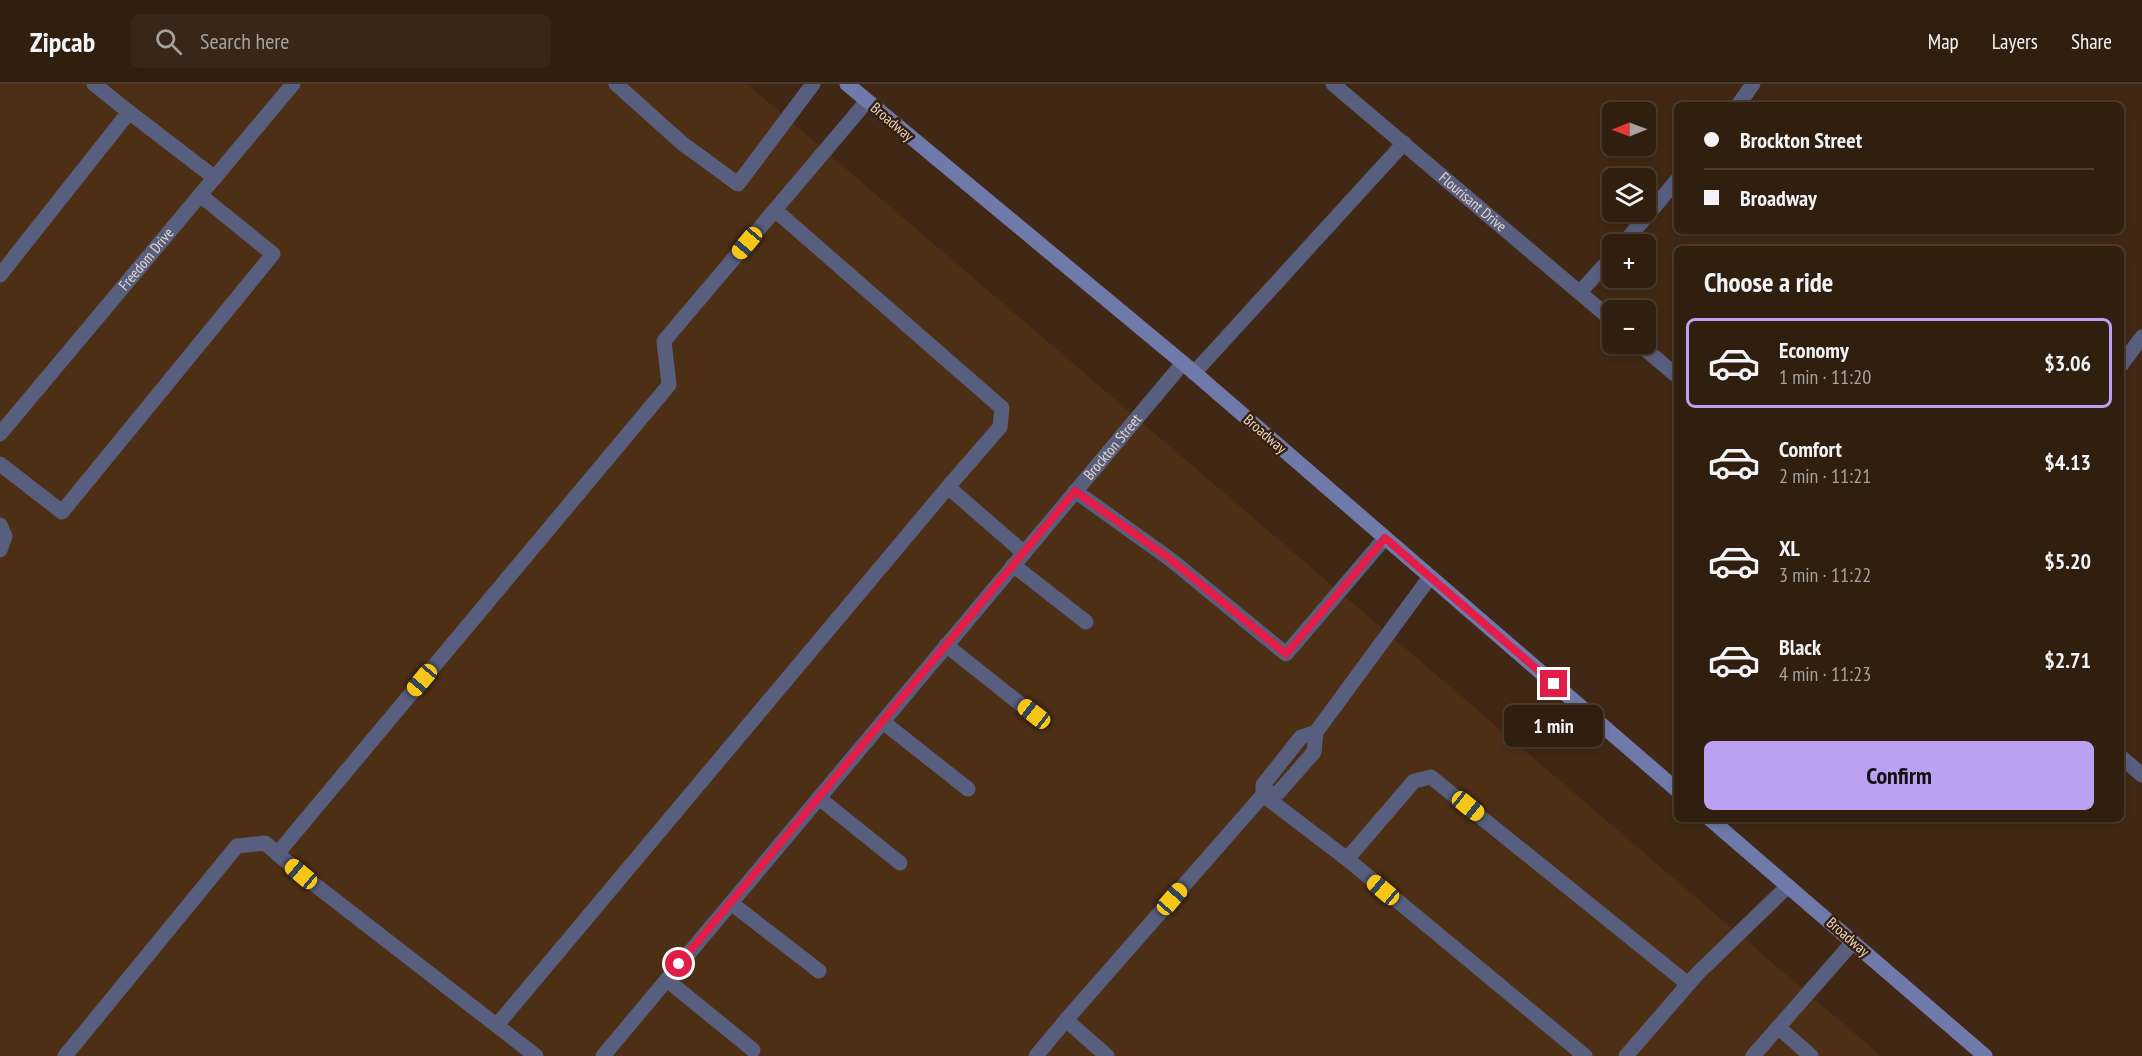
<!DOCTYPE html>
<html lang="en">
<head>
<meta charset="utf-8">
<style>
	:root { --surface:#301e0f; --page:#382718; --text:#f1f3f6; --muted:#a8a29e; --line:#4b3c2f; --accent:#bca0f2 }
	body { margin:0; font-family:"PT Sans Narrow",sans-serif; background:var(--page); color:var(--text); height:100vh; display:flex; flex-direction:column; font-size:22px; white-space:nowrap }
	* { box-sizing:border-box; margin:0 }
	p { font-size:20px; color:var(--muted) }
	.icon { flex:none; width:33px; height:33px; fill:none; stroke:currentColor; stroke-width:2; stroke-linecap:round; stroke-linejoin:round }
	.map { position:relative; flex:1; overflow:hidden }
	.details { position:absolute; left:1674px; top:162px; width:450px; height:576px; display:flex; flex-direction:column; background:var(--surface); border-radius:9px; box-shadow:0 3px 9px #0003,0 0 0 2px var(--line) }
	.details>* { flex:none }
	.hud { position:absolute; left:1674px; top:18px; width:450px; height:132px; border-radius:9px; box-shadow:0 3px 9px #0003,0 0 0 2px var(--line); display:grid; align-content:center; height:132px; padding:0 30px; background:var(--surface) }
	.needle { width:39px; rotate:269deg }
	.fabs { position:absolute; left:1602px; top:18px; display:grid; gap:12px }
	.fabs a { display:grid; place-items:center; width:54px; height:54px; border-radius:9px; background:var(--surface); box-shadow:0 3px 9px #0003,0 0 0 2px var(--line); font-size:30px }
	.end { position:absolute; width:27px; height:27px; margin:-14px; border:8px solid #e11d48; background:#fff; box-shadow:0 0 0 3px #fff }
	.from { border-radius:50% }
	.bubble { position:absolute; height:42px; border-radius:9px; background:var(--surface); box-shadow:0 3px 9px #0003,0 0 0 2px var(--line); font-size:20px; font-weight:700; line-height:42px; text-align:center }
	.car { position:absolute; width:18px; height:36px; margin:-18px -9px; border-radius:8px; box-shadow:0 0 4px 2px #0007; background:linear-gradient(#f5c518 24%,#345 0 40%,#f5c518 0 76%,#345 0 86%,#f5c518 0) }
	.hud b { display:flex; align-items:center; gap:21px; height:57px; font-size:22px }
	.hud b+b { border-top:2px solid var(--line) }
	.hud i { width:15px; height:15px; background:var(--text) }
	ul { padding:0; list-style:none }
	li { display:flex; align-items:center; gap:18px; height:90px; margin:0 12px 9px; padding:0 18px; border:3px solid transparent; border-radius:9px }
	li div { flex:1 }
	li b { display:block; font-size:22px }
	li em { font-style:normal; font-weight:700 }
	li.current { border-color:var(--accent) }
	li>.icon { width:54px; height:54px; stroke-width:1.5 }
	h2 { padding:0 30px; font-size:27px; line-height:72px }
	.button { display:flex; gap:12px; margin-top:auto; padding:12px 30px }
	.button a { flex:1; height:69px; border-radius:9px; background:var(--accent); color:#111; font-size:24px; font-weight:700; line-height:69px; text-align:center }
	header { display:flex; align-items:center; gap:36px; box-sizing:border-box; height:84px; padding:0 30px; background:var(--surface); border-bottom:2px solid var(--line) }
	header strong { font-size:28px }
	nav { display:flex; gap:33px; margin-inline-start:auto; font-size:21px }
	.search { width:420px; height:54px; background:var(--page); display:flex; align-items:center; gap:15px; box-sizing:border-box; padding:0 21px; border-radius:9px; color:var(--muted); font-size:22px }
	.map>svg:first-child { display:block }
	.built { fill:#4d2f16 }
	.lines { fill:none; stroke-linecap:round; stroke-linejoin:round }
	.service { stroke:#585f7e; stroke-width:15 }
	.minor { stroke:#585f7e; stroke-width:15 }
	.secondary { stroke:#6f7aaa; stroke-width:15 }
	.route { stroke:#e11d48; stroke-width:8 }
	.labels { text-anchor:middle; stroke-width:5; stroke-linejoin:round; paint-order:stroke }
	.street-label { font-size:15px; fill:#e4d4c8; stroke:#351e0a }
</style>
</head>
<body>
<header>
<strong>Zipcab</strong>
<div class="search"><svg class="icon" aria-label="search" viewBox="0 0 24 24"><circle cx="10" cy="10" r="6"/><path d="M15 15l6 6"/></svg>Search here</div>
<nav><a>Map</a><a>Layers</a><a>Share</a></nav>
</header>
<div class="map">
<svg width="2142" height="972" viewBox="0 0 2142 972">
	<rect width="100%" height="100%" fill="#402814"/>
	<!-- built -->
	<path class="built" d="M0 0H747L1881 972H0Z"/>
	<g class="lines">
		<!-- service -->
		<path class="service" d="M94 0 129 28
			M616 0 683 60 738 100 813 0
			M775 126 1002 324 1000 343 948 403 1024 469
			M0 191 129 28 215 94
			M0 380 62 428 273 170 200 111
			M1075 407 1170 475 1286 570 1385 454
			M0 441 5 452 0 466
			M1013 481 1086 538
			M946 561 1034 631
			M883 638 968 705
			M1263 711 1347 775 1414 697 1431 693 1688 900
			M1263 711V701L1301 653 1316 648
			M819 714 900 779
			M277 770 669 301 664 257 867 17
			M1347 775 1585 972
			M731 819 819 887
			M667 896 753 966
			M497 941 948 403
			M1778 943 1811 972
			M65 972 237 762 265 759 301 790 536 972
			M1036 972 1066 936
			M1107 972 1066 936 1263 711 1278 709 1314 668 1316 648 1430 493
			M1626 972 1698 889 1788 802
			M1753 972 1853 858"/>
		<!-- minor -->
		<g class="minor">
			<path id="s1" d="M1333 0 1612 236"/>
			<path d="M1738 21 1753 0"/>
			<path d="M1623 160 1677 96"/>
			<path d="M1580 208 1612 173"/>
			<path d="M1639 260 1677 292"/>
			<path d="M2121 281 2142 253"/>
			<path d="M1194 289 1404 59"/>
			<path id="s2" d="M0 350 293 0"/>
			<path d="M2121 673 2142 691"/>
			<path id="s3" d="M603 972 1183 279"/>
		</g>
		<!-- secondary -->
		<path class="secondary" d="M847 0 1183 279 1677 706
			M1710 735 1985 972"/>
	</g>
	<g class="lines">
		<!-- route -->
		<path class="route" d="M679 880 1075 407 1170 475 1286 570 1385 454 1554 600"/>
	</g>
	<g class="labels">
		<!-- street labels -->
		<g class="street-label">
			<text transform="translate(892 38) rotate(40)" y="5">Broadway</text>
			<text dy="5" stroke="none"><textPath href="#s1" startOffset="183">Flourisant Drive</textPath></text>
			<text dy="5" stroke="none"><textPath href="#s2" startOffset="228">Freedom Drive</textPath></text>
			<text transform="translate(1265 350) rotate(41)" y="5">Broadway</text>
			<text dy="5" stroke="none"><textPath href="#s3" startOffset="794">Brockton Street</textPath></text>
			<text transform="translate(1848 853) rotate(41)" y="5">Broadway</text>
		</g>
	</g>
</svg>
<div class="fabs">
<a><svg class="needle" viewBox="-14 -14 28 28"><path d="M0-13l5 13h-10z" fill="#e53935"/><path d="M0 13l5-13h-10z" fill="#a8a29e"/></svg></a>
<a><svg class="icon" aria-label="layers" viewBox="0 0 24 24"><path d="M12 4l9 5-9 5-9-5zM3 14l9 5 9-5"/></svg></a>
<a>+</a>
<a>−</a>
</div>
<i class="end from" style="left:679px;top:880px"></i>
<i class="end" style="left:1554px;top:600px"></i>
<div class="bubble" style="left:1504px;top:621px;width:99px">1 min</div>
<i class="car" style="left:747px;top:159px;rotate:220deg"></i>
<i class="car" style="left:422px;top:596px;rotate:220deg"></i>
<i class="car" style="left:1034px;top:630px;rotate:308deg"></i>
<i class="car" style="left:1468px;top:722px;rotate:129deg"></i>
<i class="car" style="left:301px;top:790px;rotate:310deg"></i>
<i class="car" style="left:1383px;top:806px;rotate:310deg"></i>
<i class="car" style="left:1172px;top:815px;rotate:41deg"></i>
<div class="hud">
<b><i class="from"></i>Brockton Street</b>
<b><i></i>Broadway</b>
</div>
<section class="details">
<h2>Choose a ride</h2>
<ul>
<li class="current"><svg class="icon" aria-label="car" viewBox="0 0 24 24"><path d="M5 17H2v-5l4-1 3-4h7l3 4 3 1v5h-3M9 17h6M6 11h13"/><circle cx="7" cy="17" r="2"/><circle cx="17" cy="17" r="2"/></svg><div><b>Economy</b><p>1 min · 11:20</p></div><em>$3.06</em></li>
<li><svg class="icon" aria-label="car" viewBox="0 0 24 24"><path d="M5 17H2v-5l4-1 3-4h7l3 4 3 1v5h-3M9 17h6M6 11h13"/><circle cx="7" cy="17" r="2"/><circle cx="17" cy="17" r="2"/></svg><div><b>Comfort</b><p>2 min · 11:21</p></div><em>$4.13</em></li>
<li><svg class="icon" aria-label="car" viewBox="0 0 24 24"><path d="M5 17H2v-5l4-1 3-4h7l3 4 3 1v5h-3M9 17h6M6 11h13"/><circle cx="7" cy="17" r="2"/><circle cx="17" cy="17" r="2"/></svg><div><b>XL</b><p>3 min · 11:22</p></div><em>$5.20</em></li>
<li><svg class="icon" aria-label="car" viewBox="0 0 24 24"><path d="M5 17H2v-5l4-1 3-4h7l3 4 3 1v5h-3M9 17h6M6 11h13"/><circle cx="7" cy="17" r="2"/><circle cx="17" cy="17" r="2"/></svg><div><b>Black</b><p>4 min · 11:23</p></div><em>$2.71</em></li>
</ul>
<div class="button"><a>Confirm</a></div>
</section>
</div>
</body>
</html>
